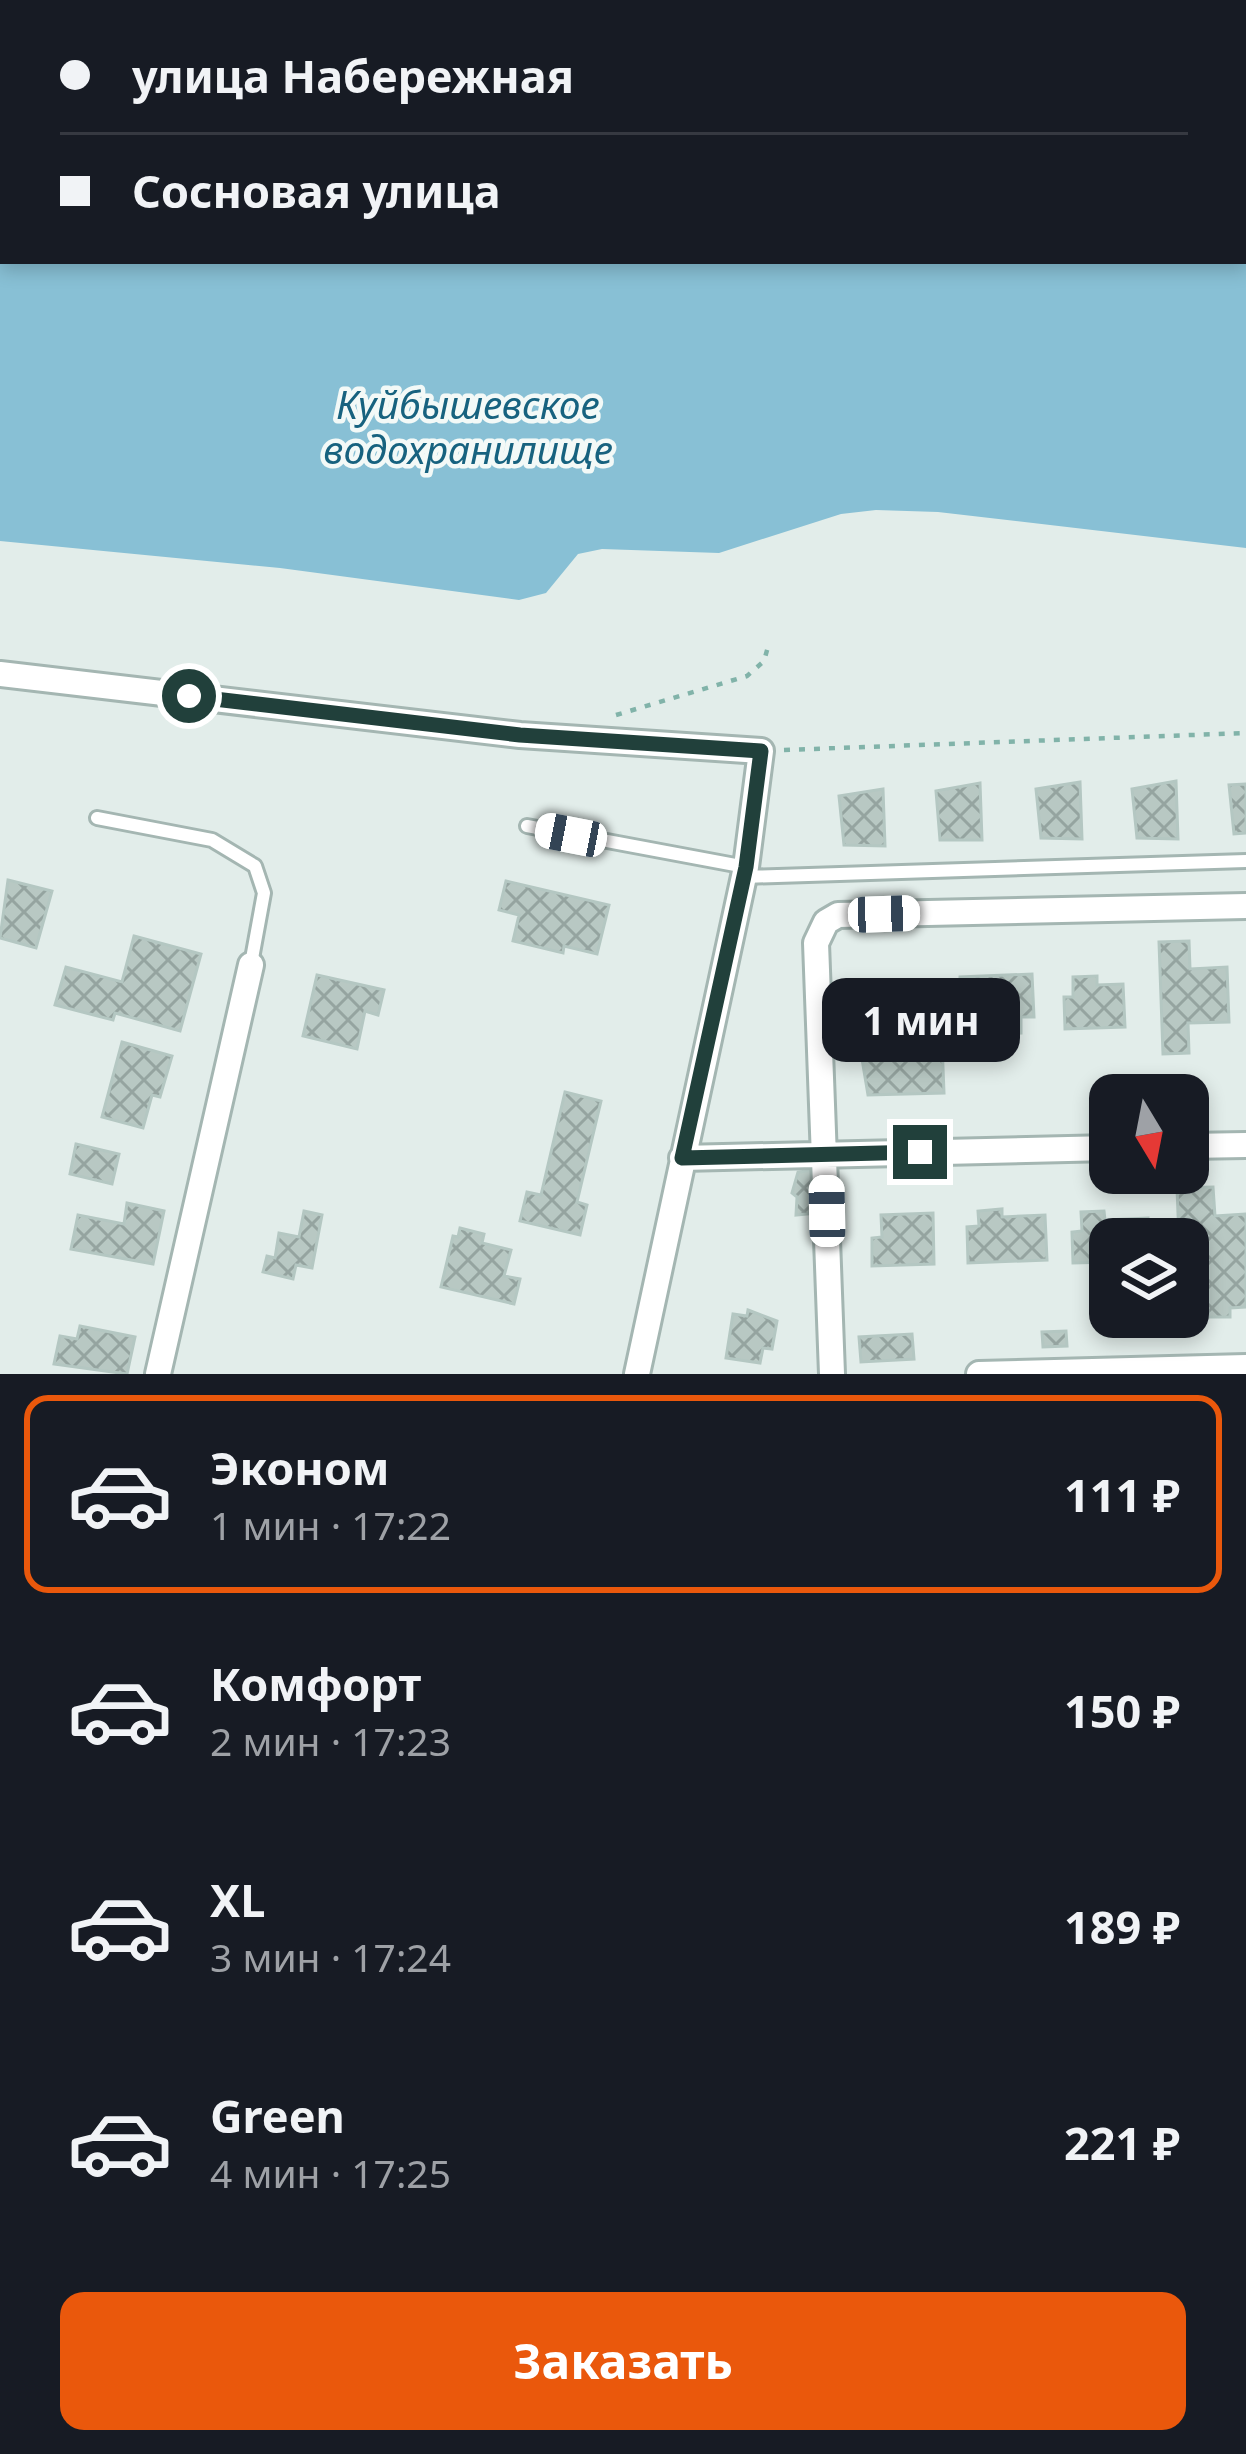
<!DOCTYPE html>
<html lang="ru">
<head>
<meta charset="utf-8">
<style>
	:root { --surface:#171b24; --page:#242831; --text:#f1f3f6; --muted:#9ea1a6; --line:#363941; --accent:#ea580c }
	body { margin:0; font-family:"Noto Sans",sans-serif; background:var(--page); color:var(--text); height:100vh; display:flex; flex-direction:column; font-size:45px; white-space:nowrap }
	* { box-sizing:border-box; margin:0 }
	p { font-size:39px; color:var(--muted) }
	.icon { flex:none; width:66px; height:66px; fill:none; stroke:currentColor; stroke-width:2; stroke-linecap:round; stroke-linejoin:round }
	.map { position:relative; height:1374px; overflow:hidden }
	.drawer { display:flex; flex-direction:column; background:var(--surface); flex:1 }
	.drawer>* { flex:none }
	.hud { position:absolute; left:0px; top:0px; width:1248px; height:264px; box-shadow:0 6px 18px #0003; display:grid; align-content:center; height:264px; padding:0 60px; background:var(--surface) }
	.needle { width:78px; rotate:170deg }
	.controls { position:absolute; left:1089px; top:1074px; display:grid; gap:24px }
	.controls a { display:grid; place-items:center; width:120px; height:120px; border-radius:24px; background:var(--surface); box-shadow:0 6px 18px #0003; font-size:60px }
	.end { position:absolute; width:54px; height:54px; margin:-27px; border:15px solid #21403b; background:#fff; box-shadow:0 0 0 6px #fff }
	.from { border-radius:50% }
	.bubble { position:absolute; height:84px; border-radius:24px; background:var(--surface); box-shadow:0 6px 18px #0003; font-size:39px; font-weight:700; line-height:84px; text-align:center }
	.car { position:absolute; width:36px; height:72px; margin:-36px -18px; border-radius:15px; box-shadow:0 0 9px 3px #0007; background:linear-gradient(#fff 24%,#345 0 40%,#fff 0 76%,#345 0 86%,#fff 0) }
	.hud b { display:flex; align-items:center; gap:42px; height:114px; font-size:45px }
	.hud b+b { border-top:3px solid var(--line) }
	.hud i { width:30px; height:30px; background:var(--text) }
	ul { padding:21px 0 0; list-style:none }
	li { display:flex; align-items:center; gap:36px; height:198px; margin:0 24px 18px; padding:0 36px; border:6px solid transparent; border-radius:24px }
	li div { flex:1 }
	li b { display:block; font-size:45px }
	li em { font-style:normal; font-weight:700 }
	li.current { border-color:var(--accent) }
	li>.icon { width:108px; height:108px; stroke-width:1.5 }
	.primary-button { display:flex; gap:24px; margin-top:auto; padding:24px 60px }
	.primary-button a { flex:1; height:138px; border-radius:24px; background:var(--accent); color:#fff; font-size:48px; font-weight:700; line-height:138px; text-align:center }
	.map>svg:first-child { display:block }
	.water { fill:#88c0d5; fill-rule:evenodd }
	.building { fill:url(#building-cross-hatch); stroke:#b4c7c2; stroke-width:3 }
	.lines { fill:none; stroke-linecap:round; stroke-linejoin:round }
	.service-casing { stroke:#a4b6b2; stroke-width:18 }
	.minor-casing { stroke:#a4b6b2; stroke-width:30 }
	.path { stroke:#81b3a9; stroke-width:4.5; stroke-dasharray:6 9; stroke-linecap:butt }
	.service { stroke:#fff; stroke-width:12 }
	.minor { stroke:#fff; stroke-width:24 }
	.route { stroke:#21403b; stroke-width:15 }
	.labels { text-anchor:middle; stroke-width:9; stroke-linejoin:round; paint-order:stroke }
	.water-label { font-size:39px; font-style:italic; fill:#17627f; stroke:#f3f9f7 }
</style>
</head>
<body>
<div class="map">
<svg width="1246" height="1374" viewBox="0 0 1246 1374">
	<defs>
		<pattern id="building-cross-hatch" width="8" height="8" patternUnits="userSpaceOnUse" patternTransform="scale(3)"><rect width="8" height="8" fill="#b8c8c3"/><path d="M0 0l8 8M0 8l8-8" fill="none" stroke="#95a4a0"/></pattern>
	</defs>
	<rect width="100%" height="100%" fill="#e2edea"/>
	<!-- water -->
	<path class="water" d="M0 0H1246V548L938 512 876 510 841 514 719 553 602 549 578 554 546 593 519 600 280 568 0 541ZM3 3H1245V261H3Z"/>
	<!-- building -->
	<path class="building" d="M1176 781 1178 839 1137 838 1132 789Z
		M1080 782 1082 839 1041 838 1036 789Z
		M980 783 982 840H940L936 791Z
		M1246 784V833L1234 834 1229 785Z
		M883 789 885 846 844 845 839 796Z
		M8 880 52 891 36 948 0 938Z
		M506 881 609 905 597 954 564 946 563 953 513 941 519 915 499 910Z
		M134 936 201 954 180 1031 115 1013 113 1020 55 1005 66 967 122 982Z
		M1189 941 1190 969 1227 967 1229 1022 1188 1023 1189 1053 1163 1054 1159 942Z
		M1032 974 1034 1017H1021V1033L967 1035 969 1029 956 1030 960 977Z
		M317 975 384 990 378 1015 365 1011 357 1049 303 1036Z
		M1097 976V985L1123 984 1125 1027 1065 1029 1064 997H1073V977Z
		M941 1017 944 1093 868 1095 862 1059H867L865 1020Z
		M122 1042 172 1056 160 1097 152 1095 143 1128 102 1117Z
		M565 1092 601 1101 577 1202 587 1205 580 1235 520 1221 527 1192 541 1195Z
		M76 1144 119 1154 112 1184 70 1174Z
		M815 1170 818 1213 796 1215 797 1197 792 1193 798 1172Z
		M1213 1187 1215 1216 1246 1214V1307L1230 1308V1317H1208L1207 1294H1198L1196 1264 1188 1265V1239H1179L1177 1188Z
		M127 1203 164 1211 153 1264 71 1249 78 1215 124 1224Z
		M1002 1209V1217L1045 1215 1047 1260 968 1263 967 1227 979 1226 978 1211Z
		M304 1211 322 1215 312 1268 296 1265 293 1279 263 1272 267 1256 275 1258 279 1233 299 1237Z
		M1104 1211 1105 1220 1148 1218V1239H1110V1262L1073 1263 1072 1232 1082 1231 1081 1212Z
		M933 1213 934 1264 872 1266V1238L882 1237 881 1215Z
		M460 1228 484 1234 482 1243 511 1250 504 1276 520 1279 514 1304 441 1287 453 1236 458 1237Z
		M748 1310 777 1321 772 1349 763 1348 760 1363 726 1358 733 1314 747 1316Z
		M80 1326 135 1337 127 1374 54 1364 60 1336 77 1339Z
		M1066 1331 1067 1346 1043 1347 1042 1332Z
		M912 1334 914 1359 861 1362 859 1337Z"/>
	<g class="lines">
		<defs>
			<path id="service" d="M97 818 212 840 255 866 264 893 251 964
				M527 826 746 867
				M744 877 1246 861"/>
			<path id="minor" d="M0 674 520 735 761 751 746 867 637 1374
				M1188 1146 1246 1145
				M682 1158 1110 1148
				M158 1374 251 965
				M832 1374 816 943 826 922 838 915 1246 906
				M979 1374 1246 1367"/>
		</defs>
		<!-- service casing -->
		<use href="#service" class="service-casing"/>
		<!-- minor casing -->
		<use href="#minor" class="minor-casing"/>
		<!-- path -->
		<path class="path" d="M616 715 747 676 764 661 769 643
			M784 750 1246 733"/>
		<!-- service -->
		<use href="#service" class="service"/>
		<!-- minor -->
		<use href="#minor" class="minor"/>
	</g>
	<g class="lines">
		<!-- route -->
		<path class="route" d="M189 696 520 735 761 751 746 867 682 1158 920 1152"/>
	</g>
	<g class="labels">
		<!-- water labels -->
		<g class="water-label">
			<text x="468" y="419">Куйбышевское<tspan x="468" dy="45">водохранилище</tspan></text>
		</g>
	</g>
</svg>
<div class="controls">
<a><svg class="needle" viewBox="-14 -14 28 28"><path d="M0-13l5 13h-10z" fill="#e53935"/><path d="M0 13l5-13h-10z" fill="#9ea1a6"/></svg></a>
<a><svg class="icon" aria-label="layers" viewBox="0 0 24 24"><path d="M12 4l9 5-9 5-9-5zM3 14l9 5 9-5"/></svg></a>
</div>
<i class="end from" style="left:189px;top:696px"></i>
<i class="end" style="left:920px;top:1152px"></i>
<div class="bubble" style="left:822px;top:978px;width:198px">1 мин</div>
<i class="car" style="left:571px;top:835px;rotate:281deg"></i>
<i class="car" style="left:884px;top:914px;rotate:88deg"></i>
<i class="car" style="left:827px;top:1211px;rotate:359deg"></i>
<div class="hud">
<b><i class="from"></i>улица Набережная</b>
<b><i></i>Сосновая улица</b>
</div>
</div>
<section class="drawer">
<ul>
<li class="current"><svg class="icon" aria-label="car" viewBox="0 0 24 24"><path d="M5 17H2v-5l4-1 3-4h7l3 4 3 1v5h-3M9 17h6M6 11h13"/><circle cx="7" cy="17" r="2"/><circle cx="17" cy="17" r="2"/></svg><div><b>Эконом</b><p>1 мин · 17:22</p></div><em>111 ₽</em></li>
<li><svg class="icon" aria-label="car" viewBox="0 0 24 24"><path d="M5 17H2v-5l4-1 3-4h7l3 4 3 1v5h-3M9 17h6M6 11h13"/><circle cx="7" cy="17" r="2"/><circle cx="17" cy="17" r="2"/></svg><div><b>Комфорт</b><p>2 мин · 17:23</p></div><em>150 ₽</em></li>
<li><svg class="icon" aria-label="car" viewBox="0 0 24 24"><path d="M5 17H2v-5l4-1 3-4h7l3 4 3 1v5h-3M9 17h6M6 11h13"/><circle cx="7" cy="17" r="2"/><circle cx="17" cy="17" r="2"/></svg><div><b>XL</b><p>3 мин · 17:24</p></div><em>189 ₽</em></li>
<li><svg class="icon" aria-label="car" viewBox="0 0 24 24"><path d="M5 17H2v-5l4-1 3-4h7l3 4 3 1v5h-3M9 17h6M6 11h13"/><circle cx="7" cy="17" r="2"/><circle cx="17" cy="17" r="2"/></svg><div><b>Green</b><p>4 мин · 17:25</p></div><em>221 ₽</em></li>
</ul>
<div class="primary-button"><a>Заказать</a></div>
</section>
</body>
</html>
